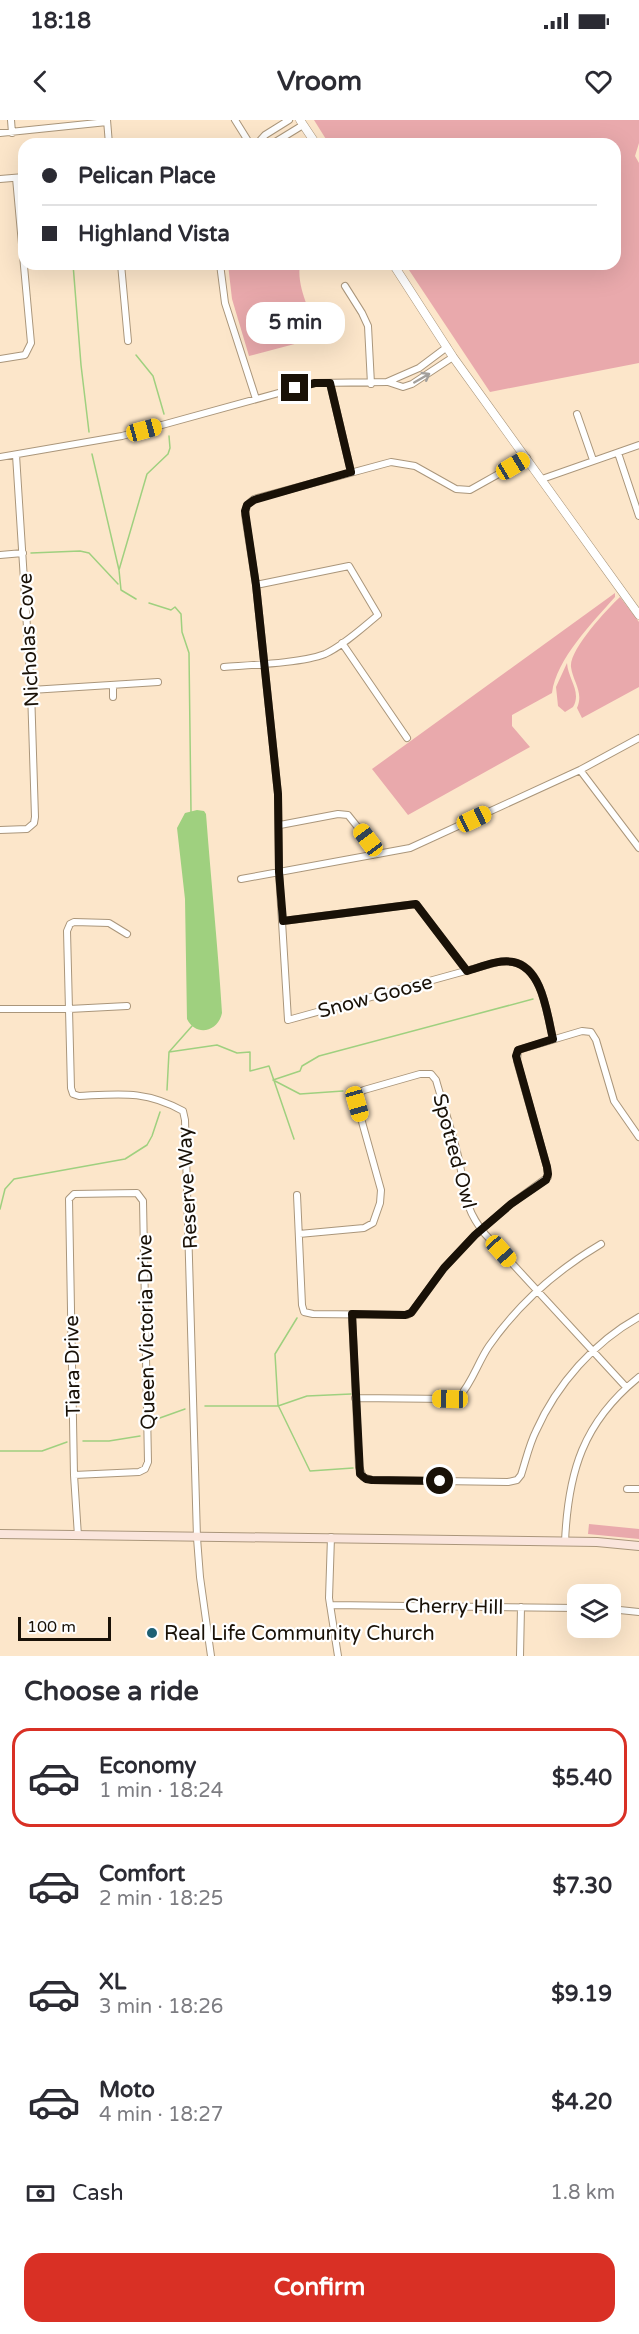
<!DOCTYPE html>
<html lang="en">
<head>
<meta charset="utf-8">
<style>
	:root { --surface:#fff; --page:#f7f7f7; --text:#2b2b33; --muted:#7c7c81; --line:#e1e1e2; --accent:#d93025 }
	body { margin:0; font-family:"Varela Round",sans-serif; background:var(--page); color:var(--text); height:100vh; display:flex; flex-direction:column; font-size:22px; white-space:nowrap }
	* { box-sizing:border-box; margin:0 }
	p { font-size:20px; color:var(--muted) }
	.icon { flex:none; width:33px; height:33px; fill:none; stroke:currentColor; stroke-width:2; stroke-linecap:round; stroke-linejoin:round }
	.map { position:relative; height:1536px; overflow:hidden }
	.sheet { display:flex; flex-direction:column; background:var(--surface); flex:1 }
	.sheet>* { flex:none }
	.top-card { position:absolute; left:18px; top:18px; width:603px; height:132px; border-radius:18px; box-shadow:0 6px 24px #0002; display:grid; align-content:center; height:132px; padding:0 24px; background:var(--surface) }
	.controls { position:absolute; left:567px; top:1464px; display:grid; gap:12px }
	.controls a { display:grid; place-items:center; width:54px; height:54px; border-radius:12px; background:var(--surface); box-shadow:0 6px 24px #0002; font-size:30px }
	.scale { position:absolute; left:18px; bottom:15px; width:93px; box-sizing:border-box; padding-left:6px; border:3px solid #191107; border-top:0; font-size:16px; line-height:21px; white-space:nowrap; color:#191107; -webkit-text-stroke:4px #fff; paint-order:stroke }
	.end { position:absolute; width:27px; height:27px; margin:-14px; border:8px solid #191107; background:#fff; box-shadow:0 0 0 3px #fff }
	.from { border-radius:50% }
	.bubble { position:absolute; height:42px; border-radius:18px; background:var(--surface); box-shadow:0 6px 24px #0002; font-size:20px; font-weight:700; line-height:42px; text-align:center }
	.car { position:absolute; width:18px; height:36px; margin:-18px -9px; border-radius:8px; box-shadow:0 0 4px 2px #0007; background:linear-gradient(#f5c518 24%,#345 0 40%,#f5c518 0 76%,#345 0 86%,#f5c518 0) }
	.top-card b { display:flex; align-items:center; gap:21px; height:57px; font-size:22px }
	.top-card b+b { border-top:2px solid var(--line) }
	.top-card i { width:15px; height:15px; background:var(--text) }
	ul { padding:0; list-style:none }
	li { display:flex; align-items:center; gap:18px; height:99px; margin:0 12px 9px; padding:0 12px; border:3px solid transparent; border-radius:18px }
	li div { flex:1 }
	li b { display:block; font-size:22px }
	li em { font-style:normal; font-weight:700 }
	li.selected { border-color:var(--accent) }
	li>.icon { width:54px; height:54px; stroke-width:1.5 }
	h2 { padding:0 24px; font-size:27px; line-height:72px }
	.pay { display:flex; align-items:center; gap:15px; height:66px; padding:0 24px; font-size:22px }
	.pay p { margin-inline-start:auto }
	.cta { display:flex; gap:12px; margin-top:auto; padding:12px 24px }
	.cta a { flex:1; height:69px; border-radius:18px; background:var(--accent); color:#fff; font-size:24px; font-weight:700; line-height:69px; text-align:center }
	.status { display:flex; justify-content:space-between; align-items:center; height:42px; padding:0 30px; background:var(--surface); direction:ltr }
	.status svg { height:16px; fill:currentColor }
	header { display:flex; justify-content:space-between; align-items:center; height:78px; padding:0 24px; background:var(--surface); font-size:27px; font-weight:700 }
	.map>svg:first-child { display:block }
	.green { fill:#e9a9ac }
	.water { fill:#9fd07f }
	.lines { fill:none; stroke-linecap:round; stroke-linejoin:round }
	.stream { stroke:#9fd07f; stroke-width:1.5 }
	.minor-casing { stroke:#aa967b; stroke-width:8 }
	.tertiary-casing { stroke:#aa967b; stroke-width:9 }
	.secondary-casing { stroke:#aa967b; stroke-width:10 }
	.minor { stroke:#fff; stroke-width:6 }
	.tertiary { stroke:#fff; stroke-width:8 }
	.secondary { stroke:#fae5dc; stroke-width:8 }
	.oneway { stroke:#a3a09c }
	.route { stroke:#191107; stroke-width:8 }
	.poi-dot { fill:#1e6074; stroke:#fff; stroke-width:2 }
	.labels { text-anchor:middle; stroke-width:4.5; stroke-linejoin:round; paint-order:stroke }
	.street-label { font-size:20px; fill:#191107; stroke:#fff }
	.poi-label { font-size:20px; fill:#191107; stroke:#fff; text-anchor:start }
</style>
</head>
<body>
<div class="status"><b>18:18</b><svg viewBox="0 0 49 12"><path d="M0 12V9h3v3zM5 12V6h3v6zM10 12V3h3v9zM15 12V0h3v12zM26 1h20v11H26zM47 4h2v5h-2z"/></svg></div>
<header><svg class="icon" aria-label="back" viewBox="0 0 24 24"><path d="M15 5l-7 7 7 7"/></svg>Vroom<svg class="icon" aria-label="heart" viewBox="0 0 24 24"><path d="M12 20l-8-8c-3-5 5-10 8-4 3-6 11-1 8 4z"/></svg></header>
<div class="map">
<svg width="639" height="1536" viewBox="0 0 639 1536">
	<rect width="100%" height="100%" fill="#fce6ca"/>
	<!-- green -->
	<path class="green" d="M314 0H639V23L635 36 639 43V243L490 272 405 144H615V24H329Z
		M228 144H300C296 168 312 196 321 217L249 236 232 179Z
		M615 473V477C593 502 556 539 552 573L512 595V606L530 627 408 695 372 649Z
		M620 477 639 502V567L582 598 577 588C584 572 573 562 571 547 569 530 607 489 620 477Z
		M567 543C568 559 582 572 573 587L565 592 558 586 556 567Z
		M589 1404 639 1409V1419L588 1414Z"/>
	<!-- water -->
	<path class="water" d="M197 690 204 691 206 694C211 761 218 827 222 893 218 912 196 917 187 899L185 779 177 708 185 693Z"/>
	<g class="lines">
		<!-- stream -->
		<path class="stream" d="M73 144 81 245 89 312
			M136 235 153 256 164 294
			M92 334 119 450
			M31 433 80 431 89 433 118 464
			M136 479 121 470 119 450 147 354 168 334 170 328 169 316
			M149 483 171 490 175 487 181 494 182 512 189 533 191 692
			M169 932 192 906
			M273 960 300 951 302 946 319 936 533 879
			M275 961 300 974 343 971
			M167 970 169 932 217 925 237 933 250 932V951L269 946 294 1019
			M0 1089 5 1069 14 1059 125 1039 147 1025 152 1016 160 992
			M297 1198 275 1234 278 1285 310 1351 353 1348
			M205 1286H278L307 1276 351 1274
			M157 1299 185 1289
			M83 1321H109L140 1316
			M0 1331H42L67 1322"/>
		<defs>
			<path id="minor" d="M11 0 12 13
				M107 0 109 24
				M235 0 250 24
				M0 13 107 2
				M257 24 265 15 289 0
				M272 24 303 5
				M0 59 24 57
				M121 144 128 221
				M220 144 225 183 256 279
				M345 166 362 193 368 206 371 264
				M0 239 25 235 31 223 16 58
				M388 262 403 267 412 264 453 237
				M330 263 351 352
				M577 294 593 340
				M618 333 639 396
				M0 337 122 316 315 263 387 262 419 248 447 227
				M527 338 470 370 456 369 415 346 391 342 254 379 247 385 245 395 256 465 278 674 279 752 288 900 498 842C503 842 509 841 513 842 543 847 547 896 553 919
				M542 359 639 325
				M0 435 23 433
				M342 523 407 618
				M224 547C250 545 302 543 325 534 344 525 362 508 378 495L349 446 256 465
				M113 565V577
				M31 570 158 562
				M580 650 639 728
				M280 705 338 694 348 695 368 720 373 735
				M0 710 27 709 34 703 35 697 31 570 16 335
				M241 759 410 728 580 650 639 618
				M283 801 416 784 467 851
				M127 814 109 803 74 802 70 804 67 811 71 968 73 974 79 976C120 974 145 970 183 991L185 1000 197 1418 200 1457 211 1536
				M0 889H69L127 886
				M297 1075 302 1185 304 1192 313 1194 407 1195 412 1192 444 1148 475 1115 511 1084 548 1057 547 1047 517 941 518 930 582 911 591 912 596 920 614 981 639 1017
				M299 1114 364 1108 373 1103 380 1083 381 1070 357 984V974L364 970 420 954H431L436 960C443 985 452 1011 458 1036 466 1069 462 1086 485 1114L626 1267
				M352 1194 359 1347 363 1357 372 1360 508 1362 517 1360 521 1355C526 1340 529 1325 536 1311 557 1264 594 1222 639 1197
				M355 1278 450 1279 459 1277C472 1263 478 1242 489 1226 519 1183 557 1150 601 1124
				M74 1355 139 1352 145 1349 148 1342 143 1081 137 1073 74 1074 69 1079 74 1355 78 1416
				M627 1369H639
				M331 1417 329 1478 338 1536
				M565 1422C568 1352 583 1302 639 1257
				M330 1485 578 1488
				M610 1489 639 1492
				M520 1536 521 1487"/>
			<path id="tertiary" d="M300 0 316 24
				M393 144 453 237 639 495"/>
			<path id="secondary" d="M0 1414 529 1421 597 1422 639 1426"/>
		</defs>
		<!-- minor casing -->
		<use href="#minor" class="minor-casing"/>
		<!-- tertiary casing -->
		<use href="#tertiary" class="tertiary-casing"/>
		<!-- secondary casing -->
		<use href="#secondary" class="secondary-casing"/>
		<!-- minor -->
		<use href="#minor" class="minor"/>
		<!-- tertiary -->
		<use href="#tertiary" class="tertiary"/>
		<!-- secondary -->
		<use href="#secondary" class="secondary"/>
	</g>
	<!-- one-way arrows -->
	<defs><path id="oneway-shaft" d="M-6 0H5M1.5-3L5.5 0L1.5 3" fill="none" stroke-width="1.6" stroke-linecap="round" stroke-linejoin="round" transform="scale(1.5)"/></defs>
	<use class="oneway" href="#oneway-shaft" transform="translate(422 258) rotate(-30)"/>
	<g class="lines">
		<!-- route -->
		<path class="route" d="M295 268 315 263H330L351 352 254 380 247 385 245 391 256 465 278 674 279 752 283 801 416 784 467 851C481 847 499 839 513 842 543 848 547 895 553 919L518 930 516 936 547 1047 548 1054 546 1060 511 1084 475 1115 444 1148 411 1193 405 1195 352 1194 360 1354 366 1359 372 1360 440 1361"/>
	</g>
	<!-- markers -->
	<circle class="poi-dot" cx="152" cy="1513" r="6"/>
	<g class="labels">
		<!-- street labels -->
		<g class="street-label">
			<text transform="translate(28 520) rotate(-93)" y="7">Nicholas Cove</text>
			<text transform="translate(375 876) rotate(-15)" y="7">Snow Goose</text>
			<text transform="translate(455 1031) rotate(75)" y="7">Spotted Owl</text>
			<text transform="translate(187 1068) rotate(-93)" y="7">Reserve Way</text>
			<text transform="translate(146 1212) rotate(-91)" y="7">Queen Victoria Drive</text>
			<text transform="translate(72 1246) rotate(-91)" y="7">Tiara Drive</text>
			<text transform="translate(454 1486) rotate(1)" y="7">Cherry Hill</text>
		</g>
		<!-- poi labels -->
		<g class="poi-label">
			<text x="164" y="1520">Real Life Community Church</text>
		</g>
	</g>
</svg>
<div class="controls">
<a><svg class="icon" aria-label="layers" viewBox="0 0 24 24"><path d="M12 4l9 5-9 5-9-5zM3 14l9 5 9-5"/></svg></a>
</div>
<div class="scale">100 m</div>
<i class="end from" style="left:440px;top:1361px"></i>
<i class="end" style="left:295px;top:268px"></i>
<div class="bubble" style="left:246px;top:182px;width:99px">5 min</div>
<i class="car" style="left:144px;top:310px;rotate:75deg"></i>
<i class="car" style="left:513px;top:346px;rotate:59deg"></i>
<i class="car" style="left:474px;top:699px;rotate:65deg"></i>
<i class="car" style="left:368px;top:720px;rotate:323deg"></i>
<i class="car" style="left:357px;top:984px;rotate:164deg"></i>
<i class="car" style="left:501px;top:1131px;rotate:138deg"></i>
<i class="car" style="left:450px;top:1279px;rotate:271deg"></i>
<div class="top-card">
<b><i class="from"></i>Pelican Place</b>
<b><i></i>Highland Vista</b>
</div>
</div>
<section class="sheet">
<h2>Choose a ride</h2>
<ul>
<li class="selected"><svg class="icon" aria-label="car" viewBox="0 0 24 24"><path d="M5 17H2v-5l4-1 3-4h7l3 4 3 1v5h-3M9 17h6M6 11h13"/><circle cx="7" cy="17" r="2"/><circle cx="17" cy="17" r="2"/></svg><div><b>Economy</b><p>1 min · 18:24</p></div><em>$5.40</em></li>
<li><svg class="icon" aria-label="car" viewBox="0 0 24 24"><path d="M5 17H2v-5l4-1 3-4h7l3 4 3 1v5h-3M9 17h6M6 11h13"/><circle cx="7" cy="17" r="2"/><circle cx="17" cy="17" r="2"/></svg><div><b>Comfort</b><p>2 min · 18:25</p></div><em>$7.30</em></li>
<li><svg class="icon" aria-label="car" viewBox="0 0 24 24"><path d="M5 17H2v-5l4-1 3-4h7l3 4 3 1v5h-3M9 17h6M6 11h13"/><circle cx="7" cy="17" r="2"/><circle cx="17" cy="17" r="2"/></svg><div><b>XL</b><p>3 min · 18:26</p></div><em>$9.19</em></li>
<li><svg class="icon" aria-label="car" viewBox="0 0 24 24"><path d="M5 17H2v-5l4-1 3-4h7l3 4 3 1v5h-3M9 17h6M6 11h13"/><circle cx="7" cy="17" r="2"/><circle cx="17" cy="17" r="2"/></svg><div><b>Moto</b><p>4 min · 18:27</p></div><em>$4.20</em></li>
</ul>
<div class="pay"><svg class="icon" aria-label="cash" viewBox="0 0 24 24"><path d="M3 7h18v10H3z"/><circle cx="12" cy="12" r="2"/></svg>Cash<p>1.8 km</p></div>
<div class="cta"><a>Confirm</a></div>
</section>
</body>
</html>
